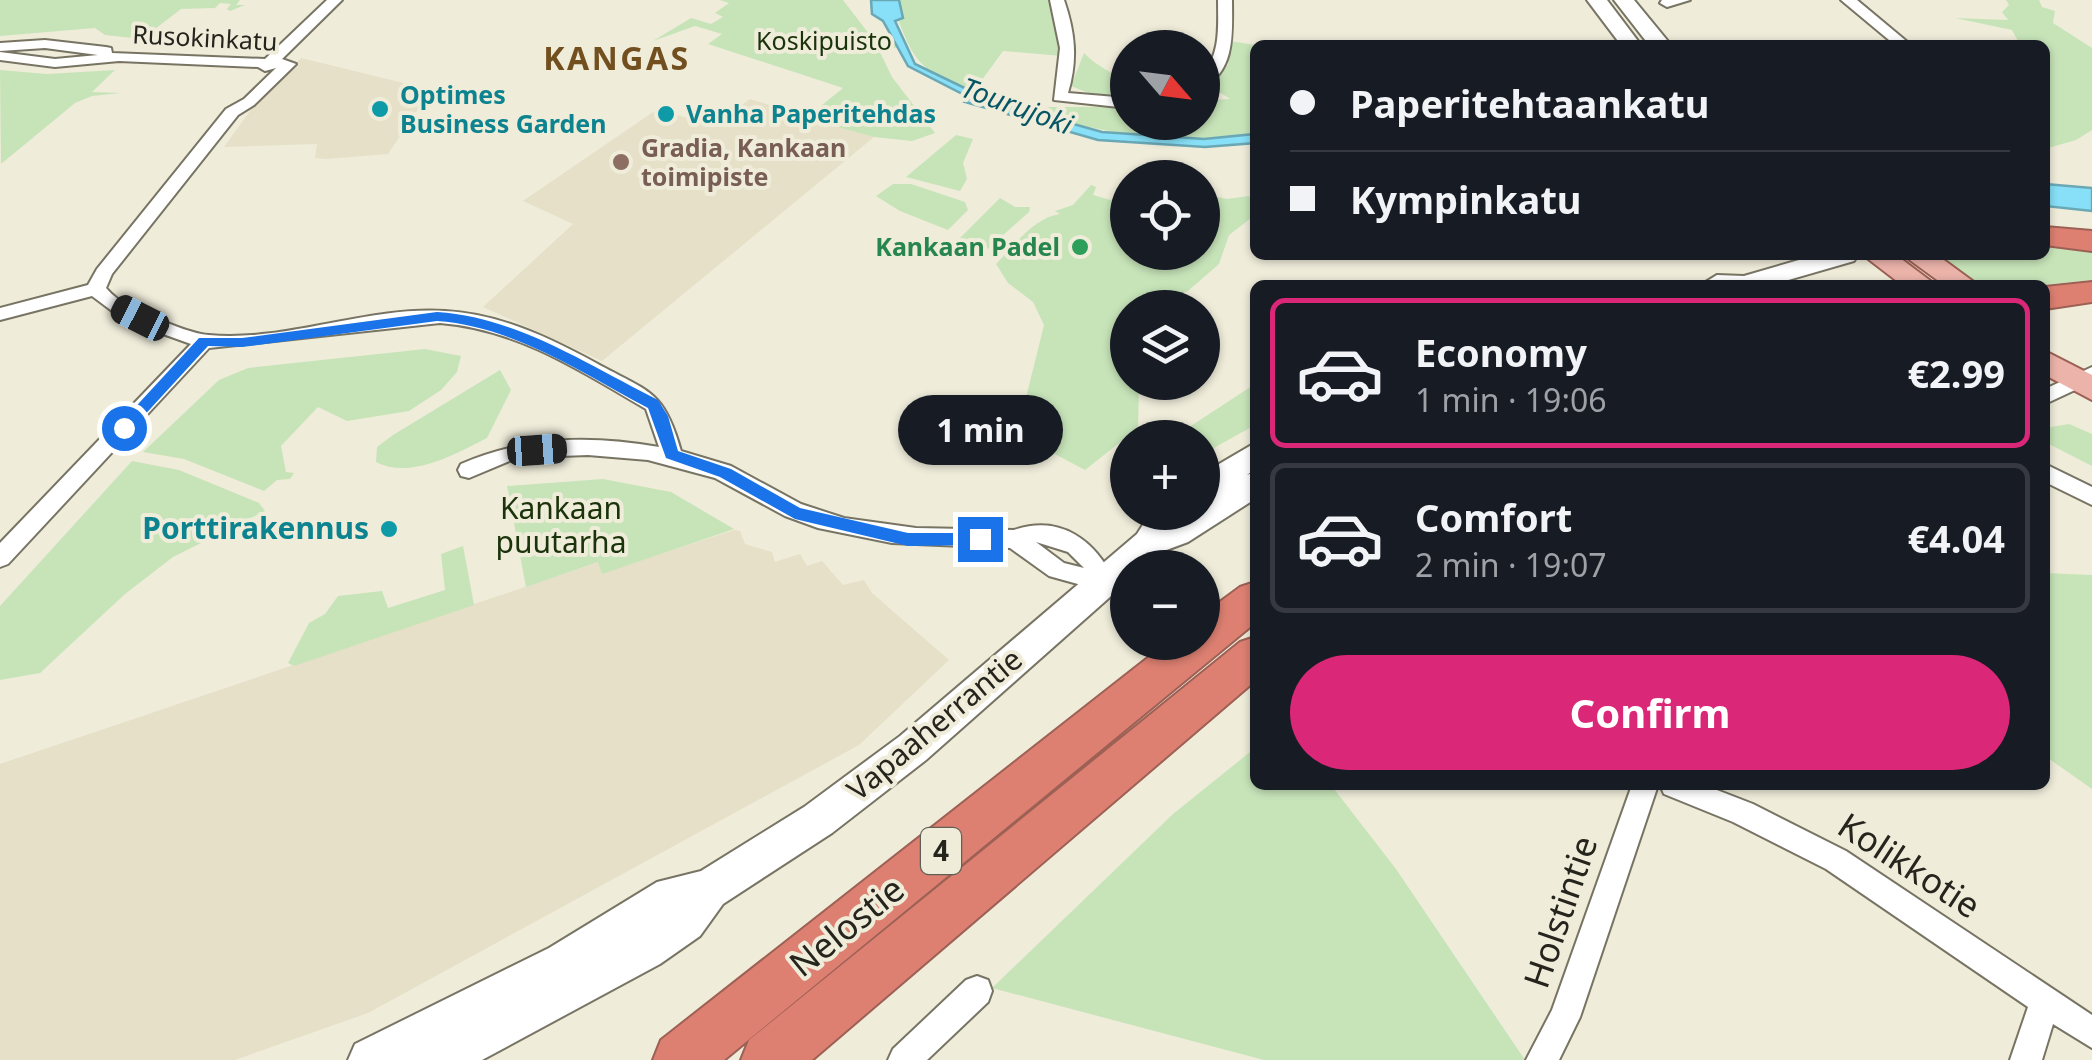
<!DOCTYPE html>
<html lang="en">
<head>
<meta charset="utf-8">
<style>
	:root { --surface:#171b24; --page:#242831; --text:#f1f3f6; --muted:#9ea1a6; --line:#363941; --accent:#db2777 }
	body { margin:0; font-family:"Noto Sans",sans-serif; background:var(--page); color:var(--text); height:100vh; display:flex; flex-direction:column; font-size:38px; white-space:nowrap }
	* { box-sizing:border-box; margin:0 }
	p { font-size:32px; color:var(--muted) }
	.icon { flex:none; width:55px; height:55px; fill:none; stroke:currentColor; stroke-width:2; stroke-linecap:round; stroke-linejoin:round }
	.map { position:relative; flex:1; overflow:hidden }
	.side { position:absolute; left:1250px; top:280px; width:800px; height:510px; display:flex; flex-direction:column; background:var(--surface); border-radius:15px; box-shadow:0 2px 8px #0004 }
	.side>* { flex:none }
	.guide { position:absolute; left:1250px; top:40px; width:800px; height:220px; border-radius:15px; box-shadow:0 2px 8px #0004; display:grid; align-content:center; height:220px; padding:0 40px; background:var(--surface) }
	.needle { width:65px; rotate:118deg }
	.fabs { position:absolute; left:1110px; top:30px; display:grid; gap:20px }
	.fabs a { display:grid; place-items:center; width:110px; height:110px; border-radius:50%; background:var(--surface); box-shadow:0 2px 8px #0004; font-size:50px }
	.end { position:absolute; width:45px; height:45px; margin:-22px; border:12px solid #1a73e8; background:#fff; box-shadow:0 0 0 5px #fff }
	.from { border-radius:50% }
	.bubble { position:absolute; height:70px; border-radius:35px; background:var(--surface); box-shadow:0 2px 8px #0004; font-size:32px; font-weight:700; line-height:70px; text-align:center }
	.car { position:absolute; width:30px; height:60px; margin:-30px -15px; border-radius:12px; box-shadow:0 0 8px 2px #0007; background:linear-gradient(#222 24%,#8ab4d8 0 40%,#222 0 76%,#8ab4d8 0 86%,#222 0) }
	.guide b { display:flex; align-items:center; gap:35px; height:95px; font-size:38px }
	.guide b+b { border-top:2px solid var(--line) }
	.guide i { width:25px; height:25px; background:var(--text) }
	ul { padding:18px 0 0; list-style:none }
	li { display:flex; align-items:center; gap:30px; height:150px; margin:0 20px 15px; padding:0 20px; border:5px solid var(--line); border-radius:15px }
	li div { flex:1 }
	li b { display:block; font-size:38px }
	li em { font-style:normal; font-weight:700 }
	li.on { border-color:var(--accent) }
	li>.icon { width:90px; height:90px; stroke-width:1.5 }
	.action { display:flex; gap:20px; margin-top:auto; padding:20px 40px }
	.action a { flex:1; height:115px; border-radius:60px; background:var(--accent); color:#fff; font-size:40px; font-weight:700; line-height:115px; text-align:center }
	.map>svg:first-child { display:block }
	.built { fill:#e5e0c7 }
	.green { fill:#c7e4b9 }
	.water { fill:#87e0f7; stroke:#6aa8b6; stroke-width:2.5 }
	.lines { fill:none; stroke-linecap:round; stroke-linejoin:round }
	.street-casing { stroke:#787464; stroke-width:4 }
	.secondary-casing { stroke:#787464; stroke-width:4 }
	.primary-casing { stroke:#9d6054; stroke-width:4 }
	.highway-casing { stroke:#9d6054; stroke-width:4 }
	.street { fill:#fff; fill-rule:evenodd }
	.secondary { fill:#fff; fill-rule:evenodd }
	.primary { fill:#ebb3aa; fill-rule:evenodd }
	.highway { fill:#dd8072; fill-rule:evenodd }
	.route { fill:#1a73e8 }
	.culture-dot { fill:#0f9aa8; stroke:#efecda; stroke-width:4 }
	.education-dot { fill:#8d6e63; stroke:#efecda; stroke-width:4 }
	.leisure-dot { fill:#2e9e5b; stroke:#efecda; stroke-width:4 }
	.labels { text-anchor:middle; stroke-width:8; stroke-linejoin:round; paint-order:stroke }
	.far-street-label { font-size:25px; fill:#25241d; stroke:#efecda }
	.far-park-label { font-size:25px; fill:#1a330a; stroke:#efecda }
	.far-culture-label { font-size:25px; font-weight:bold; fill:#0d838f; stroke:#efecda; text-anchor:start }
	.far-education-label { font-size:25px; font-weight:bold; fill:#785e54; stroke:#efecda; text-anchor:start }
	.far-leisure-label { font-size:25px; font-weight:bold; fill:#27864d; stroke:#efecda; text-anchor:end }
	.far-water-label { font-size:28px; font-style:italic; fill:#055565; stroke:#efecda }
	.shield { fill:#efecda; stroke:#626056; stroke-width:2.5 }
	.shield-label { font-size:28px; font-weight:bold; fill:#25241d }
	.park-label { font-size:30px; fill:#1a330a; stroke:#efecda }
	.culture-label { font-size:30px; font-weight:bold; fill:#0d838f; stroke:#efecda; text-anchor:end }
	.street-label { font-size:30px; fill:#25241d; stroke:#efecda }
	.far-district-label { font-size:32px; font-weight:bold; letter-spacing:2.5px; fill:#724f1e; stroke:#efecda }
	.near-street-label { font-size:35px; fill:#25241d; stroke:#efecda }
</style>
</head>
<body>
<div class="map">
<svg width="2092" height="1060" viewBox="0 0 2092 1060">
	<rect width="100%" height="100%" fill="#efecda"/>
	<!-- built -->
	<path class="built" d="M301 58 432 90 419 98 424 100 388 154 327 159 315 158 317 144 224 147 252 108Z
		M750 99 874 137 602 361 483 307 573 224 523 201 659 108 711 127Z
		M734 530 740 531 745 544 772 552 775 562 800 554 807 566 822 561 843 585 864 580 872 593 949 660 859 745 368 1013 235 1060H0V764L599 562 602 573Z"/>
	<!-- green -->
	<path class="green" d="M0 0H240L236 5H245L230 11 227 9 231 4 220 3 215 8 181 9 142 39 105 35 95 28 0 36Z
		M720 0H843L876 43 891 35 897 48 877 46 892 77 935 133 912 141 874 137 806 118 843 88 708 44 722 34 695 26 653 41 691 18 711 24 723 17 715 13 729 3Z
		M899 0H1049L1061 32 1062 56 1003 51 974 91C927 70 918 72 899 22L903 17Z
		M2006 0H2039L2042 7 2055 11 2053 23 2092 48V130L2076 140 2045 149V45H2020L2012 30 1955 18 2008 20 2002 12 2009 5Z
		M1230 41 1255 45V134C1189 151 1091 130 1027 111L1045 107H1127L1128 122H1202L1203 100 1230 99 1221 93 1203 94 1202 89 1228 65Z
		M1084 53C1097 67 1112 71 1127 84V94L1093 95 1071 86Z
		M0 70 47 74 115 70 92 92 121 93 92 96 75 103 1 164Z
		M956 135 973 139 963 163 967 179 960 191 906 177Z
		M893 184H911L965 202 968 210 948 230 900 211 876 196Z
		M1091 185 1096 187 1093 195 1121 203 1114 211 1127 217 1128 252H1202L1203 202 1213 196 1227 199 1249 196 1255 204V215L1229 235 1219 264 1188 291 1145 307 1128 308V382L1139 383 1138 428 1085 470 1017 434 1044 325 1033 302 1008 283 996 264C1014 245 1035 217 1060 214L1055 211 1073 205Z
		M1000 198 1015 207H1030L1029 212 981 255 957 251 953 245Z
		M2045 242 2092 246V280L2044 285H1978L1931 255H2045Z
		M425 349 461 356 457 372 441 390 409 411 347 421 318 407 281 446 286 472 294 473 290 479 277 480 264 491 184 459 143 452 219 380 248 368Z
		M500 370 511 390 487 438C456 454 410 480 376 462L377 447 393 435Z
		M1255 384V425L1203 454 1202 438 1174 437Z
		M2069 424 2092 434V466L2045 442V428Z
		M132 461 179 470 259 503 265 511 173 557 125 594 40 673 0 680V606Z
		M603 479 671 492 734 529 602 574 598 562 526 587 507 486Z
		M463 546 474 605 294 666 288 663 309 623 325 614 338 596 382 591 388 608 445 590 441 554Z
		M2045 573 2092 575V789L2045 756Z
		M1255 748V785H1331L1396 869 1525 1060H1264L992 988 1173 814Z"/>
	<!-- water -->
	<path class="water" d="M871 0H899L903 18 895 21 915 64 977 94 1027 111 1102 132 1204 139 1255 134V143L1205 147 1098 140 965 102 970 98 908 66 883 21 872 14Z
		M2045 184 2092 188V211L2045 206Z"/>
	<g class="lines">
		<defs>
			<path id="street" d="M327 0H342L282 59 296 64 254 105 238 115 112 274 106 288C120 304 138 312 158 319 173 325 193 334 209 335 288 342 366 306 445 311 500 314 548 337 596 363 649 392 664 390 681 451L731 466 801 504 844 518 916 528 1014 530C1061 514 1096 541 1115 582L1111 589 1103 591 1049 576 1010 548 892 543 818 528 785 516 715 478 648 460 588 455 533 457 512 460 469 478 461 476 458 470 461 464C525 436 591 435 659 447L646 409C581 371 517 329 440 323L209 348 8 564 0 567V543L191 344 124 320 92 296 0 320V308L88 285 97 269 226 109 244 99 276 68 265 71 258 67 119 61 55 67 0 60V52L55 59 98 55 45 48 0 51V43L45 40 106 47 111 48 112 53 265 59ZM1036 542 1068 552 1084 568 1064 563Z
				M1050 0H1064C1075 32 1078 60 1068 93L1128 98V108L1054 100 1060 48Z
				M1218 0H1232C1232 31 1236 72 1202 87V75C1221 54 1218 26 1218 0Z
				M1662 0H1690L1667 7 1660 3Z
				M1841 0H1857L1911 45H1895Z
				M2092 367V382L2045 404V389Z
				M2045 464 2092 487V505L2045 482Z
				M1632 785H1658L1580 1017 1559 1060H1526L1552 1010Z
				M1660 785H1704L1753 804 1846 851 2092 1015V1048L2053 1024 2042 1060H2010L2028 1007 1826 869 1733 822 1664 794Z
				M977 976 988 980 992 991 988 1002 927 1060H888L893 1049 966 980Z"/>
			<path id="secondary" d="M1587 0H1607L1641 45H1621Z
				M1614 0H1634L1671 45H1649Z
				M1816 255H1858L1854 261 1771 285 1704 283 1717 275 1744 276Z
				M1255 443V469L1247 475 1255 472V499L1188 542 1161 552 1143 568H1128V581L926 760 832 833 723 904 700 936 660 964 482 1060H348L355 1044 549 948 657 882 701 871 804 807 900 736 1137 534 1151 512H1202V474Z"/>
			<path id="primary" d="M1863 255H1896L1936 285H1902Z
				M1903 255H1937L1978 285H1944Z
				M2045 351 2092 375V400L2045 375Z"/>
			<path id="highway" d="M2045 227 2092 231V251L2045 245Z
				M2092 282V302L2045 309V287Z
				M1255 582V623L724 1060H653L661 1040 1168 642H1202V615L1240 587Z
				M1255 637V681L812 1060H741L749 1040 1240 642Z"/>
		</defs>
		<!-- street casing -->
		<use href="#street" class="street-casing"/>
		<!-- secondary casing -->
		<use href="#secondary" class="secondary-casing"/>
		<!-- primary casing -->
		<use href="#primary" class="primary-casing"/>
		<!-- highway casing -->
		<use href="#highway" class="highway-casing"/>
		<!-- street -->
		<use href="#street" class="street"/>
		<!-- secondary -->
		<use href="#secondary" class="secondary"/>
		<!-- primary -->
		<use href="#primary" class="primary"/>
		<!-- highway -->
		<use href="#highway" class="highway"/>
	</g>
	<!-- route -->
	<path class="route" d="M437 312C517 317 588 365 658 400L668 416 678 451 731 469 800 508 908 533H980L988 539 980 545 908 546 795 519 720 477 666 458 648 408C582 373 513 326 437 321L242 347 208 346 129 432 116 428 199 338H242Z"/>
	<!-- markers -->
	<g class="culture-dot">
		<circle cx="380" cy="109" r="10"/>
		<circle cx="666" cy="114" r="10"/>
		<circle cx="389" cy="529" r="10"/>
	</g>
	<circle class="education-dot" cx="621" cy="162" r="10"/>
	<circle class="leisure-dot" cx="1080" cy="247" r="10"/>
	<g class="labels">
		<!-- far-street labels -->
		<g class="far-street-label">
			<text transform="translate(205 38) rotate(3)" y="9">Rusokinkatu</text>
		</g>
		<!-- far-park labels -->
		<g class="far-park-label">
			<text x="824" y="50">Koskipuisto</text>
		</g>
		<!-- far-culture labels -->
		<g class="far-culture-label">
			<text x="400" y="104">Optimes<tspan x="400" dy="29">Business Garden</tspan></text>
			<text x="686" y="123">Vanha Paperitehdas</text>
		</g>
		<!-- far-education labels -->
		<g class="far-education-label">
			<text x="641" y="157">Gradia, Kankaan<tspan x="641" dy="29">toimipiste</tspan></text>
		</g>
		<!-- far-leisure labels -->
		<g class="far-leisure-label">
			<text x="1060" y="256">Kankaan Padel</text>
		</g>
		<!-- far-water labels -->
		<g class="far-water-label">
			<text transform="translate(1017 106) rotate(20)" y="10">Tourujoki</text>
		</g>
		<!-- shield labels -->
		<rect class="shield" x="921" y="828" width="40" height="46" rx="8"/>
		<g class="shield-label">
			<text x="941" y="861">4</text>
		</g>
		<!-- park labels -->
		<g class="park-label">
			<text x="561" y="519">Kankaan<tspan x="561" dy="34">puutarha</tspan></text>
		</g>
		<!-- culture labels -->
		<g class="culture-label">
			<text x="369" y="539">Porttirakennus</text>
		</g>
		<!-- street labels -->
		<g class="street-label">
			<text transform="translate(935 725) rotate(-40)" y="10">Vapaaherrantie</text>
		</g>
		<!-- far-district labels -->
		<g class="far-district-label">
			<text x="617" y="70">KANGAS</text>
		</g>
		<!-- near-street labels -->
		<g class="near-street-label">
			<text transform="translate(1909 866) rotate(33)" y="12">Kolikkotie</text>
			<text transform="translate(1561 912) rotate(-71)" y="12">Holstintie</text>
			<text transform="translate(847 927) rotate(-39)" y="12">Nelostie</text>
		</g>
	</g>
</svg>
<div class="fabs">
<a><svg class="needle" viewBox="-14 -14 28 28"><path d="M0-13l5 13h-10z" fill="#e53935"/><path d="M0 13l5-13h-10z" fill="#9ea1a6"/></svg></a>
<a><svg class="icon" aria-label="locate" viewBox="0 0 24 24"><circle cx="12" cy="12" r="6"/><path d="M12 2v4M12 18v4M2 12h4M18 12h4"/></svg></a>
<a><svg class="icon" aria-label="layers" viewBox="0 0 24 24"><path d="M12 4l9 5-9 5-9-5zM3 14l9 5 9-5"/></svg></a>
<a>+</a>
<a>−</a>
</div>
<i class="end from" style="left:124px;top:428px"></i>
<i class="end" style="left:980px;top:539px"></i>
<div class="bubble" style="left:898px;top:395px;width:165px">1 min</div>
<i class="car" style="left:140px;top:318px;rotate:297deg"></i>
<i class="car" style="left:537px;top:450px;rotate:86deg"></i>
<div class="guide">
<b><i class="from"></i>Paperitehtaankatu</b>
<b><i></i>Kympinkatu</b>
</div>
<section class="side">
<ul>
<li class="on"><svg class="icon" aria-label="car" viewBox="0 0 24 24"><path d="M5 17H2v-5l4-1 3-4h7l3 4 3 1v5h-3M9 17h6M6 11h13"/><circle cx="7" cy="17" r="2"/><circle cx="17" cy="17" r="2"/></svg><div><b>Economy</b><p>1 min · 19:06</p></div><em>€2.99</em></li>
<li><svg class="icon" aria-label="car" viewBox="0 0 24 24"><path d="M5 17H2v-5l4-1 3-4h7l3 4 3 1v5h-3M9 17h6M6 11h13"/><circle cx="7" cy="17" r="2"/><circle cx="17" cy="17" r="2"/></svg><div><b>Comfort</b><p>2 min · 19:07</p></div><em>€4.04</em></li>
</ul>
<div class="action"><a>Confirm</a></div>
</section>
</div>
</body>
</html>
